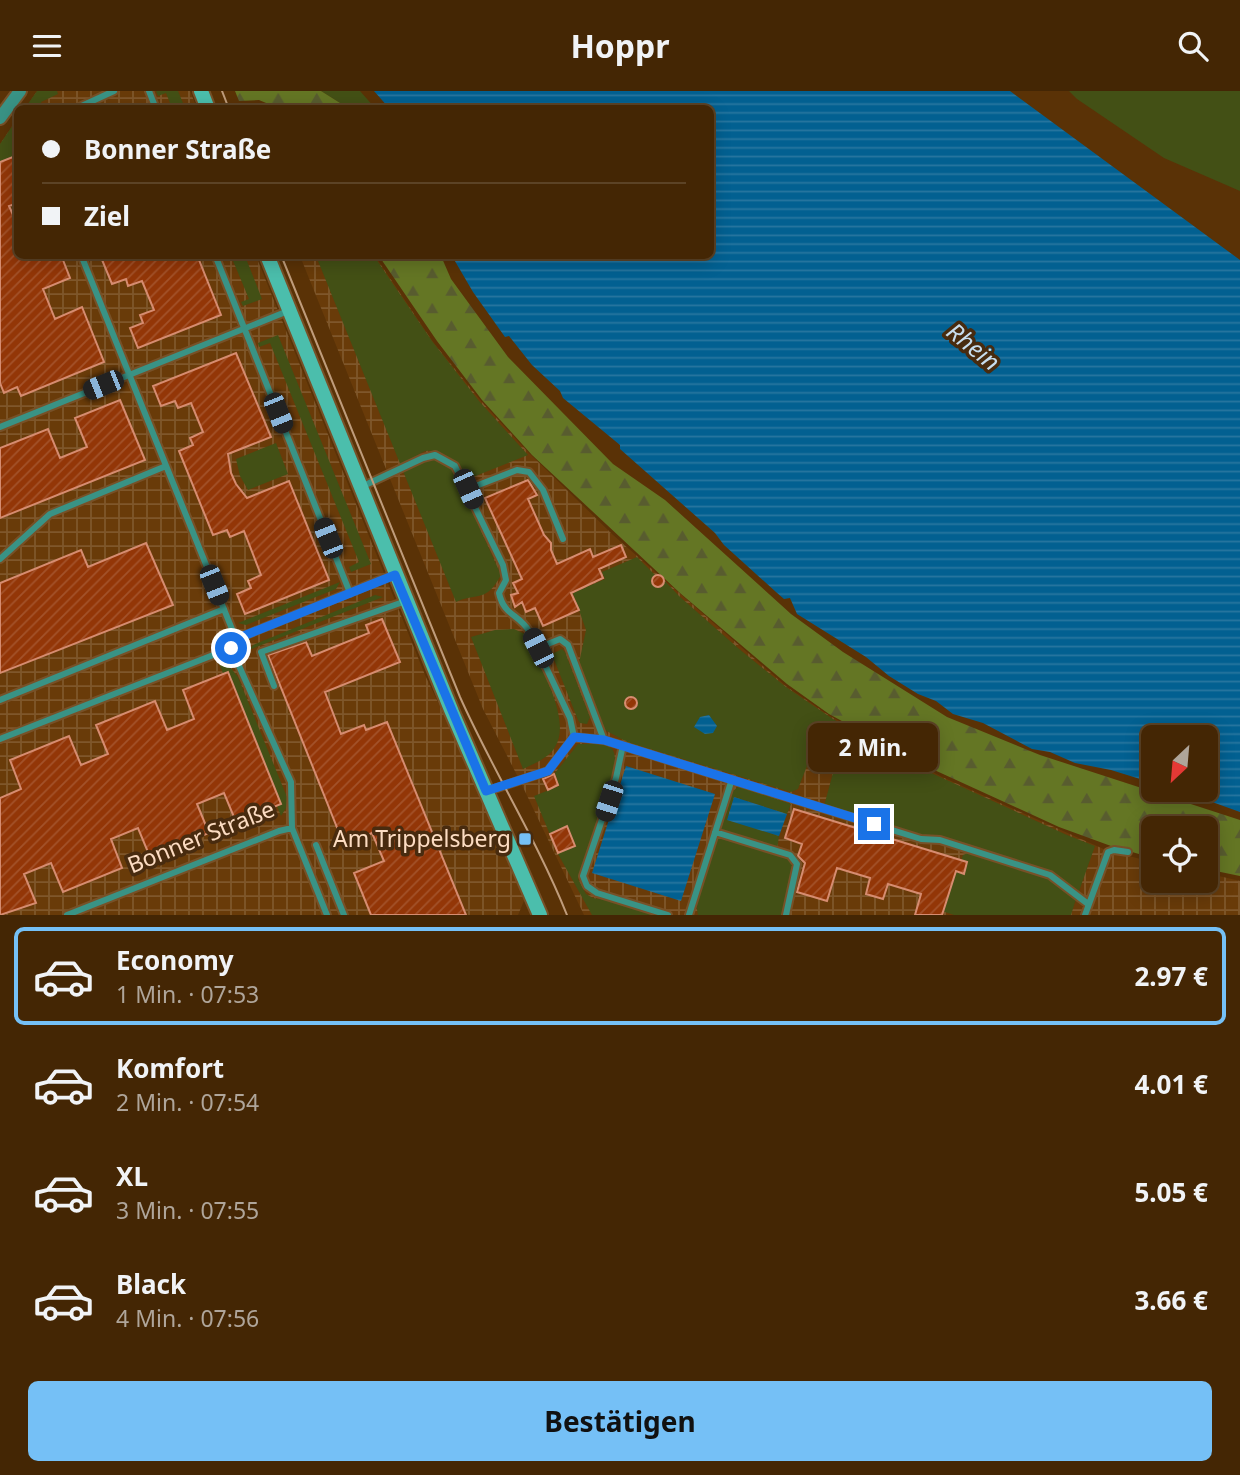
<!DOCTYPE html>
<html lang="de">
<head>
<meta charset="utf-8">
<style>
	:root { --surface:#442604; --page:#4e3213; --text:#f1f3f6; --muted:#afa59a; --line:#5c4326; --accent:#75c0f6 }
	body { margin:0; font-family:"Noto Sans",sans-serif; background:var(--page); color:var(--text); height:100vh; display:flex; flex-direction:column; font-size:26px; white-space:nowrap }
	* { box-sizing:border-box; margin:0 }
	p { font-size:23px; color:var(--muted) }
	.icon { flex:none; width:38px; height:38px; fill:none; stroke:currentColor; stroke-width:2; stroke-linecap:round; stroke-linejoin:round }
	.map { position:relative; height:824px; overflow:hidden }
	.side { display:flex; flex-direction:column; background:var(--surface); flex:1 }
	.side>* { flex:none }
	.banner { position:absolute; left:14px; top:14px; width:700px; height:154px; border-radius:10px; box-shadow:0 4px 18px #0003,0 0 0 2px var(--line); display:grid; align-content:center; height:154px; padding:0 28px; background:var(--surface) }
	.needle { width:46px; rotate:206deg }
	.tools { position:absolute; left:1141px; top:634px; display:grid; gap:14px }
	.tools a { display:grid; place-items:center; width:77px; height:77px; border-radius:10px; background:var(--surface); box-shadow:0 4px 18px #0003,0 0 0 2px var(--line); font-size:35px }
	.end { position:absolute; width:32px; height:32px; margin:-16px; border:9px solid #1a73e8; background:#fff; box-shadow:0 0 0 4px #fff }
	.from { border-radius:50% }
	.bubble { position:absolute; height:49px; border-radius:10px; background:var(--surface); box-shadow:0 4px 18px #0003,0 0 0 2px var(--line); font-size:23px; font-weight:700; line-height:49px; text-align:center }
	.car { position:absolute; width:21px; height:42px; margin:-21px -10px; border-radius:9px; box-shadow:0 0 5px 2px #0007; background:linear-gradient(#222 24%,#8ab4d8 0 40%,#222 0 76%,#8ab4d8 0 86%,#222 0) }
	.banner b { display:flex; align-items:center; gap:24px; height:66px; font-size:26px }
	.banner b+b { border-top:2px solid var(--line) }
	.banner i { width:18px; height:18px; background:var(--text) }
	ul { padding:12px 0 0; list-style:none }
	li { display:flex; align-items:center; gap:21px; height:98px; margin:0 14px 10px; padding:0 14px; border:4px solid transparent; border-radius:10px }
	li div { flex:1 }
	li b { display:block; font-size:26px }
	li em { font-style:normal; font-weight:700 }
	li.on { border-color:var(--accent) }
	li>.icon { width:63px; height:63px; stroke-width:1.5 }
	.action { display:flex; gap:14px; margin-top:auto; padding:14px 28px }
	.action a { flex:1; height:80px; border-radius:10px; background:var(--accent); color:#111; font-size:28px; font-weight:700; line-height:80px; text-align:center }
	header { display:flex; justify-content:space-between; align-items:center; height:91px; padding:0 28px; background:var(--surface); font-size:32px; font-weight:700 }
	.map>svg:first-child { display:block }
	.industrial { fill:url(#industrial-grid) }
	.green { fill:#435015 }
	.forest { fill:url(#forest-firs) }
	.water { fill:url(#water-rules) }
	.building { fill:url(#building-hatch); stroke:#d68c70; stroke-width:2 }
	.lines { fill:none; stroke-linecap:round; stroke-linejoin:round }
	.service-casing { stroke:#775128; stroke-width:10 }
	.minor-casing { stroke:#775128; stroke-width:16 }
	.secondary-casing { stroke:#775128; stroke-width:18 }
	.service { stroke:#399385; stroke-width:6 }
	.minor { stroke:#399385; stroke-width:12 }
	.secondary { stroke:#4bbeac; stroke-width:14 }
	.tram { stroke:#bf9c7b; stroke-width:2 }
	.route { stroke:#1a73e8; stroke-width:9 }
	.poi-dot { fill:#75c0f6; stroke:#482b0f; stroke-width:2.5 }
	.labels { text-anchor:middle; stroke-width:7; stroke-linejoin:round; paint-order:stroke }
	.street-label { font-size:23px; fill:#fcdcc2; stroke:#482b0f }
	.poi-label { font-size:23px; fill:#fcdcc2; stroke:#482b0f; text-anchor:end }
	.water-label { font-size:24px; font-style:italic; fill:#c7ddee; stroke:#482b0f }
</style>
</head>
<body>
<header><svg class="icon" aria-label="menu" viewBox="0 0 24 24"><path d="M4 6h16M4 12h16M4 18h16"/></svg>Hoppr<svg class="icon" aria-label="search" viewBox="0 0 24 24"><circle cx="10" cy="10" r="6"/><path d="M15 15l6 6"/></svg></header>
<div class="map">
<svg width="1240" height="824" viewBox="0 0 1240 824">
	<defs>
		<pattern id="industrial-grid" width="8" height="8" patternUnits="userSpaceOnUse" patternTransform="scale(1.75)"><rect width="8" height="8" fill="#693b09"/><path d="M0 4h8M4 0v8" fill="none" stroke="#7f572b"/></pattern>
		<pattern id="forest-firs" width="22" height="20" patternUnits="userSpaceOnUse" patternTransform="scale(1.75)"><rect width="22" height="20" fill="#647624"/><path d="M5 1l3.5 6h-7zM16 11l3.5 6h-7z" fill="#585c2f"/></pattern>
		<pattern id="water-rules" width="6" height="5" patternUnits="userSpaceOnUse" patternTransform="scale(1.75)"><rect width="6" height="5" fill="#026091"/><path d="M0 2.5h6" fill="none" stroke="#28769f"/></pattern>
		<pattern id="building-hatch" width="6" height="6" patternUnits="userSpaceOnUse" patternTransform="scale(1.75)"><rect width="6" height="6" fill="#933607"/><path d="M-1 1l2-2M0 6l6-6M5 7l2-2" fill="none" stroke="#a3522a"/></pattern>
	</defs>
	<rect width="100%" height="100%" fill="#5a3206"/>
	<!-- industrial -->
	<path class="industrial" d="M37 0H190L197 17 25 18Z
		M17 28 18 164 256 165 425 584 528 800 518 824H0V53Z
		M300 165H375L433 251 481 310 529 362 613 444 787 596 830 625 942 686 1108 760 1153 771V789H1206V782L1240 790V824H584L521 692 483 618Z"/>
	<!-- green -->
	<path class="green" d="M37 0H57L58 3 41 11 42 14 33 17H25Z
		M156 0H178L185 17H172L166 2 158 5Z
		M321 0H360L375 17H348Z
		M1069 0H1240V100L1164 67 1077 8Z
		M15 31 17 33V41L13 43 17 64 0 71V53Z
		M231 165H245L262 208 243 215 241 211 249 208Z
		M316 165H374L432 250 479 310 528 364 468 388C460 375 445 357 426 360 421 361 415 366 411 369L413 375 432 367 444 370 453 378 501 484C486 512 478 501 456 511Z
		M278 244 371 473 351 481 349 476 359 471 270 252 259 256 258 252Z
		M276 352 288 383 248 399 240 385 236 368Z
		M637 466 655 484 661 486 679 505 738 557 786 596 833 628 916 675 1067 744 1095 755 1078 803 1052 782 919 745 824 715 840 656 817 649 798 698 791 701 627 651 603 638 595 624 578 577 586 539 573 502 605 488 602 481Z
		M340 491 336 498 246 534 238 532Z
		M375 504 383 506 249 559 253 554Z
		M514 538 525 543C537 570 573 628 555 656 549 667 533 673 523 678L471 546 495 539Z
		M562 558 565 561 590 626 587 633 580 632 578 629 553 566 554 562Z
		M219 573 230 576 238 586 287 706 286 717 281 725 277 715 281 712 228 581 223 582Z
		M578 653C588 653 603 651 611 657 628 670 586 769 578 788L586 803 593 807 616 811 655 824H592L558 763 534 705 559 695 555 682Z
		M739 695 791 713 787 723 734 706 727 728 779 745 777 759 720 741 733 700Z
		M718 744 788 766 795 778 781 824H698L696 813Z
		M968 762 1049 786 1076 808 1071 824H954L942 820 955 780 962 782 961 770 963 764Z"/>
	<!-- forest -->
	<path class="forest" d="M235 0H321L348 17H278L259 9 239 10Z
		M379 165H441L451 188 508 266 613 373 665 409 791 523 843 561 947 626 1040 664 1240 729V785L1206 778V737H1153V767L1111 755 1059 736 919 672 829 623 787 593 680 502 532 364 482 309 437 250Z"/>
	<!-- water -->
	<path class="water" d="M374 0H1010L1240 169V721L1176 698H1206V646H1153V692L1111 679 1075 672 1050 661 1032 658 983 632 953 623 936 610 918 603 889 585 866 566 797 523 790 507 784 508 776 501 724 454 715 442 620 358V354L563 307 560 300 532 274 509 245 505 246 473 201 452 165 710 164V18L389 17Z
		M709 624 717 635 713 642 705 643 694 636 700 626Z
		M626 675 715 703 681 810 592 782Z
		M734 706 787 723 779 745 727 729Z"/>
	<!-- building -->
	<path class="building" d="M18 64V112L9 115 18 135V164H61L70 187 43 198 55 228 82 216 104 271 21 305 17 296 4 302 0 292V71Z
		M100 164H197L221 224 138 257 130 237 143 232 140 224 154 219 142 190 128 195 126 188 112 193Z
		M236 262 271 346 228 363 231 382 236 393 247 407 289 390 329 489 245 523 237 503 251 497 248 490 261 484 244 440 230 446 227 439 213 444 179 360 193 354 190 347 203 341 191 312 178 317 175 310 161 315 153 295Z
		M120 309 145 369 0 427V357L48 338 60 367 87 356 75 327Z
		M528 389 537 404 528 408 544 444 551 452V459L557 473 590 458 593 466 621 454 626 466 599 478 603 487 571 502 579 519 543 535 535 517 526 521 522 511 515 516 511 504 518 502 513 492 522 488 485 407Z
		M146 452 173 514 0 582V492L81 459 88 476Z
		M652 490a6 6 0 1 1 12 0a6 6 0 1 1-12 0Z
		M382 528 400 571 325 601 341 643 364 634 366 639 387 631 466 824H371L354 782 384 770 372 742 344 754 268 564 306 551 312 565 369 542 366 534Z
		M228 581 281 713 236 731 224 702 197 713 209 742 150 766 138 737 111 748 122 777 63 801 51 772 24 783 36 812 0 824V707L21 698 10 669 69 645 81 674 108 663 96 634 155 610 167 639 194 628 183 599Z
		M625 612a6 6 0 1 1 12 0a6 6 0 1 1-12 0Z
		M817 649 841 656 833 681 809 673Z
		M554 683 558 694 548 699 543 688Z
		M794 718 967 771 964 783 956 780 942 824H915L921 803 888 793 883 808 866 803 870 787 837 777 827 810 797 801 805 772 798 765 802 753 785 747Z
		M567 735 575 755 558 762 550 743Z"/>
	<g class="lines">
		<defs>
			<path id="service" d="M149 0 156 18
				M75 18 114 0
				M81 164 236 548
				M215 164 350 502
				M0 336 288 220
				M361 396 423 367 435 364 455 375 503 474 506 489 499 502C504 525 518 522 529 540L570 627 574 646 548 680 488 700
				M468 398 517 379 529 381 543 399 563 448
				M0 468 50 423 166 375
				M538 557 560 548 568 554 604 649
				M274 595 261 561 406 510
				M0 609 224 518
				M574 646 604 649 921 748 940 749 1050 784 1088 813
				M0 648 231 557 236 548 395 483
				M623 654 616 687 583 785 587 795 597 802 668 824
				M292 737 327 824
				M715 741 790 764 797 773 786 824
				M316 754 344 824
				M67 824 279 740 292 737 291 691 231 557
				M689 824 732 688
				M1085 824 1108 761 1114 759 1128 761"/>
			<path id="minor" d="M0 27 20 0"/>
			<path id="secondary" d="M201 0 208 18
				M267 164 452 621 540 824"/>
		</defs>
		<!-- service casing -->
		<use href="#service" class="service-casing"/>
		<!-- minor casing -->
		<use href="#minor" class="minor-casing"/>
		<!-- secondary casing -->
		<use href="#secondary" class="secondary-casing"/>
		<!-- service -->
		<use href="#service" class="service"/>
		<!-- minor -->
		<use href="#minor" class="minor"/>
		<!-- secondary -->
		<use href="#secondary" class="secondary"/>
		<!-- tram -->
		<path class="tram" d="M222 0 229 18
			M281 164 460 606C493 680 537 749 567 824"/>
	</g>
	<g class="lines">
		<!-- route -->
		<path class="route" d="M231 557 236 548 395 484 486 700 548 680 574 646 604 649 874 733"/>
	</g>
	<!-- markers -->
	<rect class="poi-dot" x="518" y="741" width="14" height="14" rx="3.5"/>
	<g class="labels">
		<!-- street labels -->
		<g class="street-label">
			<text transform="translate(201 746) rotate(-22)" y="8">Bonner Straße</text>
		</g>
		<!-- poi labels -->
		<g class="poi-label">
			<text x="511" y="756">Am Trippelsberg</text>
		</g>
		<!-- water labels -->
		<g class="water-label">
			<text transform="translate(973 256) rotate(39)" y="8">Rhein</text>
		</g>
	</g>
</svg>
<div class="tools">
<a><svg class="needle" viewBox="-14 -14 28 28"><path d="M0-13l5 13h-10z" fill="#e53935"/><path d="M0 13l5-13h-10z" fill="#afa59a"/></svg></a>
<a><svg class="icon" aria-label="locate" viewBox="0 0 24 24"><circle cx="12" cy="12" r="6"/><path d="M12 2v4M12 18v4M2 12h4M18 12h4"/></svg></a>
</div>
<i class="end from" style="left:231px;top:557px"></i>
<i class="end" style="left:874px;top:733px"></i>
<div class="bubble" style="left:808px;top:632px;width:130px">2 Min.</div>
<i class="car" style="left:103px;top:294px;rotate:248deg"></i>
<i class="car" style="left:278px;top:322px;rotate:158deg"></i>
<i class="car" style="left:468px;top:398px;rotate:156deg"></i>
<i class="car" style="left:328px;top:447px;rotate:338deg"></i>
<i class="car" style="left:214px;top:494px;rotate:158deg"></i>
<i class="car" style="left:538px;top:557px;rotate:333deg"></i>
<i class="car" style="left:609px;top:710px;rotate:198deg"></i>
<div class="banner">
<b><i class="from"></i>Bonner Straße</b>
<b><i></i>Ziel</b>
</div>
</div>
<section class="side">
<ul>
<li class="on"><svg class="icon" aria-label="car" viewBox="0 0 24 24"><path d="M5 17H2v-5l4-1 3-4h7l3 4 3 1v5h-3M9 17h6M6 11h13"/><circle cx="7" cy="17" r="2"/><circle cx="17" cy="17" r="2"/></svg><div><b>Economy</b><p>1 Min. · 07:53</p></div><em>2.97 €</em></li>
<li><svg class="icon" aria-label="car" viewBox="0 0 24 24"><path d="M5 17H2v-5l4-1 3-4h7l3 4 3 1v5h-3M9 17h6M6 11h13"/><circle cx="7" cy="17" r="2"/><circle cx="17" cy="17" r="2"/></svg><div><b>Komfort</b><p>2 Min. · 07:54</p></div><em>4.01 €</em></li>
<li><svg class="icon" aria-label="car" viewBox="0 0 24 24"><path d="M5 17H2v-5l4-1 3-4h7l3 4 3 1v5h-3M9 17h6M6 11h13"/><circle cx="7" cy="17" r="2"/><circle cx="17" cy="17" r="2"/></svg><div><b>XL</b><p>3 Min. · 07:55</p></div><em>5.05 €</em></li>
<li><svg class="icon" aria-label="car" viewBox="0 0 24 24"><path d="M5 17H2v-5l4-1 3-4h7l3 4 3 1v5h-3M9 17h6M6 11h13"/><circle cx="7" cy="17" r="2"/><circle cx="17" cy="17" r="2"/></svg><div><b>Black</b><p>4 Min. · 07:56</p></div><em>3.66 €</em></li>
</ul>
<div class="action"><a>Bestätigen</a></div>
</section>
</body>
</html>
